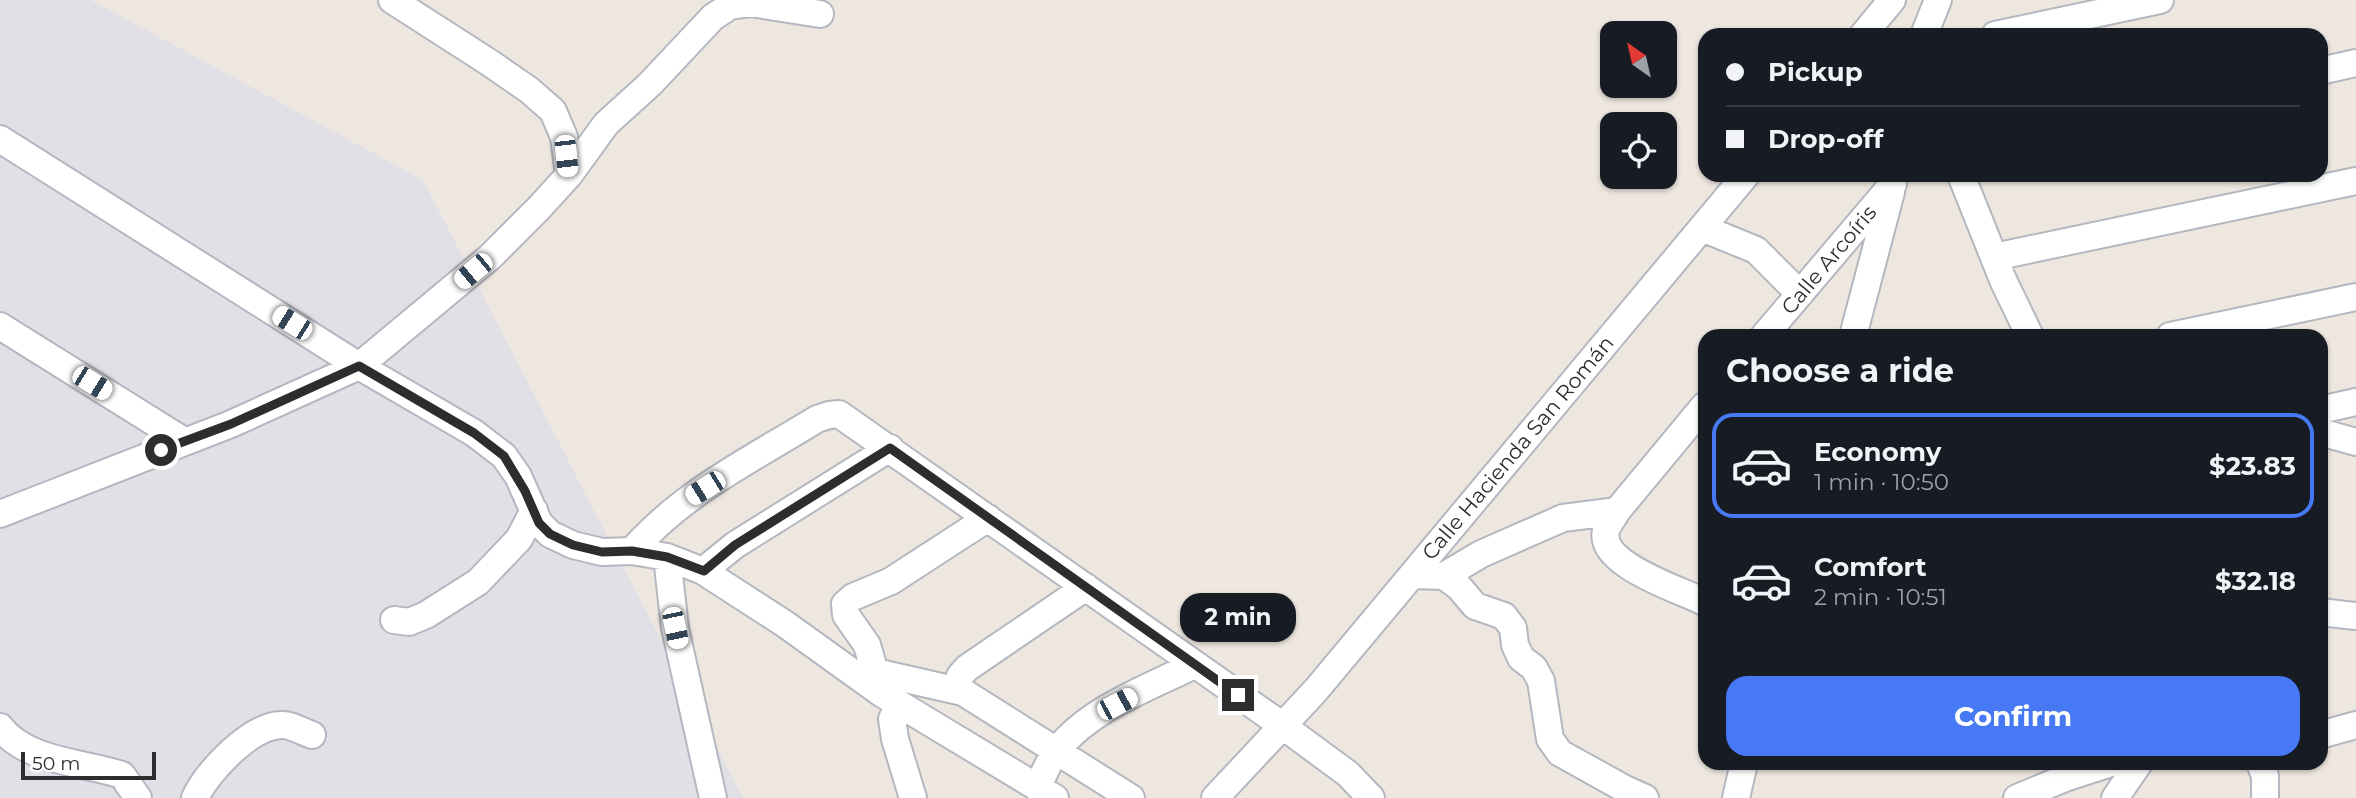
<!DOCTYPE html>
<html lang="en">
<head>
<meta charset="utf-8">
<style>
	:root { --surface:#171b24; --page:#20242c; --text:#f1f3f6; --muted:#9ea1a6; --line:#363941; --accent:#4779f4 }
	body { margin:0; font-family:Montserrat,sans-serif; background:var(--page); color:var(--text); height:100vh; display:flex; flex-direction:column; font-size:26px; white-space:nowrap }
	* { box-sizing:border-box; margin:0 }
	p { font-size:23px; color:var(--muted) }
	.icon { flex:none; width:38px; height:38px; fill:none; stroke:currentColor; stroke-width:2; stroke-linecap:round; stroke-linejoin:round }
	.map { position:relative; flex:1; overflow:hidden }
	.drawer { position:absolute; left:1698px; top:329px; width:630px; height:441px; display:flex; flex-direction:column; background:var(--surface); border-radius:21px; box-shadow:0 2px 5px #0004 }
	.drawer>* { flex:none }
	.hud { position:absolute; left:1698px; top:28px; width:630px; height:154px; border-radius:21px; box-shadow:0 2px 5px #0004; display:grid; align-content:center; height:154px; padding:0 28px; background:var(--surface) }
	.needle { width:46px; rotate:326deg }
	.buttons { position:absolute; left:1600px; top:21px; display:grid; gap:14px }
	.buttons a { display:grid; place-items:center; width:77px; height:77px; border-radius:14px; background:var(--surface); box-shadow:0 2px 5px #0004; font-size:35px }
	.scale { position:absolute; left:21px; bottom:18px; width:135px; box-sizing:border-box; padding-left:7px; border:4px solid #2d2d2d; border-top:0; font-size:19px; line-height:24px; white-space:nowrap; color:#2d2d2d; -webkit-text-stroke:5px #fff; paint-order:stroke }
	.end { position:absolute; width:32px; height:32px; margin:-16px; border:9px solid #2d2d2d; background:#fff; box-shadow:0 0 0 4px #fff }
	.from { border-radius:50% }
	.bubble { position:absolute; height:49px; border-radius:21px; background:var(--surface); box-shadow:0 2px 5px #0004; font-size:23px; font-weight:700; line-height:49px; text-align:center }
	.car { position:absolute; width:21px; height:42px; margin:-21px -10px; border-radius:9px; box-shadow:0 0 5px 2px #0007; background:linear-gradient(#fff 24%,#345 0 40%,#fff 0 76%,#345 0 86%,#fff 0) }
	.hud b { display:flex; align-items:center; gap:24px; height:66px; font-size:26px }
	.hud b+b { border-top:2px solid var(--line) }
	.hud i { width:18px; height:18px; background:var(--text) }
	ul { padding:0; list-style:none }
	li { display:flex; align-items:center; gap:21px; height:105px; margin:0 14px 10px; padding:0 14px; border:4px solid transparent; border-radius:21px }
	li div { flex:1 }
	li b { display:block; font-size:26px }
	li em { font-style:normal; font-weight:700 }
	li.current { border-color:var(--accent) }
	li>.icon { width:63px; height:63px; stroke-width:1.5 }
	h2 { padding:0 28px; font-size:32px; line-height:84px }
	.action { display:flex; gap:14px; margin-top:auto; padding:14px 28px }
	.action a { flex:1; height:80px; border-radius:21px; background:var(--accent); color:#fff; font-size:28px; font-weight:700; line-height:80px; text-align:center }
	.map>svg:first-child { display:block }
	.industrial { fill:#e2e0e7 }
	.lines { fill:none; stroke-linecap:round; stroke-linejoin:round }
	.minor-casing { stroke:#b4b7c0; stroke-width:30 }
	.minor { stroke:#fff; stroke-width:26 }
	.route { stroke:#2d2d2d; stroke-width:9 }
	.labels { text-anchor:middle; stroke-width:5; stroke-linejoin:round; paint-order:stroke }
	.street-label { font-size:21px; fill:#2d2d2d; stroke:#fff }
</style>
</head>
<body>
<div class="map">
<svg width="2356" height="798" viewBox="0 0 2356 798">
	<rect width="100%" height="100%" fill="#eee7e0"/>
	<!-- industrial -->
	<path class="industrial" d="M0 0H91L423 180 743 798H0Z"/>
	<g class="lines">
		<defs>
			<path id="minor" d="M1863 35 1892 0
				M1924 35 1938 0
				M1995 35 2160 0
				M2320 71 2356 63
				M0 139 359 366 474 433 504 456 518 476 539 523 550 534 573 545 602 552 632 551 667 557 703 571 785 624 881 693 1055 798
				M569 175 606 124 650 84 713 17 730 6 751 3 820 14
				M1961 175 2003 280 2030 336
				M1702 228 1756 250 1800 294
				M1994 257 2356 181
				M0 326 184 441
				M1764 336 1893 184
				M1853 336 1891 192
				M2170 336 2356 297
				M1704 406 1617 511C1614 517 1608 524 1606 530 1597 565 1682 590 1704 602
				M2320 410 2356 402
				M2320 432 2356 442
				M0 514 231 424 359 366 490 257 538 209 569 175 564 137 553 111 529 90 490 63 392 0
				M632 551C682 493 752 459 817 419L829 415 839 414 1283 726 1348 774 1371 798
				M667 557 675 628 713 798
				M703 571 735 545 890 448
				M1412 575 1444 576 1459 587 1475 606 1504 616 1513 628 1515 645 1521 658 1534 668 1541 681 1550 739 1560 753 1625 789 1645 798
				M1444 576 1481 554 1563 518 1617 511
				M1086 587 967 668 960 676 957 684 963 692 1131 798
				M2320 612 2356 616
				M394 620 409 622 426 615 478 582 519 539 534 510
				M875 672 963 692
				M881 693 867 645 846 615 845 604 853 597 891 581 988 518
				M899 704 892 719 895 739 913 798
				M0 727C27 762 83 762 122 775L138 798
				M2320 735 2356 725
				M2260 763 2265 776V798
				M1037 788C1044 775 1049 759 1058 749 1091 708 1148 688 1194 665
				M195 798C207 772 250 726 281 725 290 724 303 732 312 735
				M1215 798 1316 690 1746 175
				M1736 798 1744 763
				M2017 798 2065 778 2111 763
				M2115 798 2139 763"/>
		</defs>
		<!-- minor casing -->
		<use href="#minor" class="minor-casing"/>
		<!-- minor -->
		<use href="#minor" class="minor"/>
	</g>
	<g class="lines">
		<!-- route -->
		<path class="route" d="M161 450 231 424 359 366 474 433 504 456 525 491 539 523 550 534 573 545 602 552 632 551 667 557 704 571 735 545 890 448 1238 695"/>
	</g>
	<g class="labels">
		<!-- street labels -->
		<g class="street-label">
			<text transform="translate(1829 260) rotate(-50)" y="7">Calle Arcoíris</text>
			<text transform="translate(1518 448) rotate(-50)" y="7">Calle Hacienda San Román</text>
		</g>
	</g>
</svg>
<div class="buttons">
<a><svg class="needle" viewBox="-14 -14 28 28"><path d="M0-13l5 13h-10z" fill="#e53935"/><path d="M0 13l5-13h-10z" fill="#9ea1a6"/></svg></a>
<a><svg class="icon" aria-label="locate" viewBox="0 0 24 24"><circle cx="12" cy="12" r="6"/><path d="M12 2v4M12 18v4M2 12h4M18 12h4"/></svg></a>
</div>
<div class="scale">50 m</div>
<i class="end from" style="left:161px;top:450px"></i>
<i class="end" style="left:1238px;top:695px"></i>
<div class="bubble" style="left:1180px;top:593px;width:116px">2 min</div>
<i class="car" style="left:566px;top:156px;rotate:174deg"></i>
<i class="car" style="left:473px;top:271px;rotate:230deg"></i>
<i class="car" style="left:292px;top:323px;rotate:302deg"></i>
<i class="car" style="left:92px;top:383px;rotate:122deg"></i>
<i class="car" style="left:705px;top:488px;rotate:238deg"></i>
<i class="car" style="left:675px;top:628px;rotate:168deg"></i>
<i class="car" style="left:1117px;top:704px;rotate:62deg"></i>
<div class="hud">
<b><i class="from"></i>Pickup</b>
<b><i></i>Drop-off</b>
</div>
<section class="drawer">
<h2>Choose a ride</h2>
<ul>
<li class="current"><svg class="icon" aria-label="car" viewBox="0 0 24 24"><path d="M5 17H2v-5l4-1 3-4h7l3 4 3 1v5h-3M9 17h6M6 11h13"/><circle cx="7" cy="17" r="2"/><circle cx="17" cy="17" r="2"/></svg><div><b>Economy</b><p>1 min · 10:50</p></div><em>$23.83</em></li>
<li><svg class="icon" aria-label="car" viewBox="0 0 24 24"><path d="M5 17H2v-5l4-1 3-4h7l3 4 3 1v5h-3M9 17h6M6 11h13"/><circle cx="7" cy="17" r="2"/><circle cx="17" cy="17" r="2"/></svg><div><b>Comfort</b><p>2 min · 10:51</p></div><em>$32.18</em></li>
</ul>
<div class="action"><a>Confirm</a></div>
</section>
</div>
</body>
</html>
